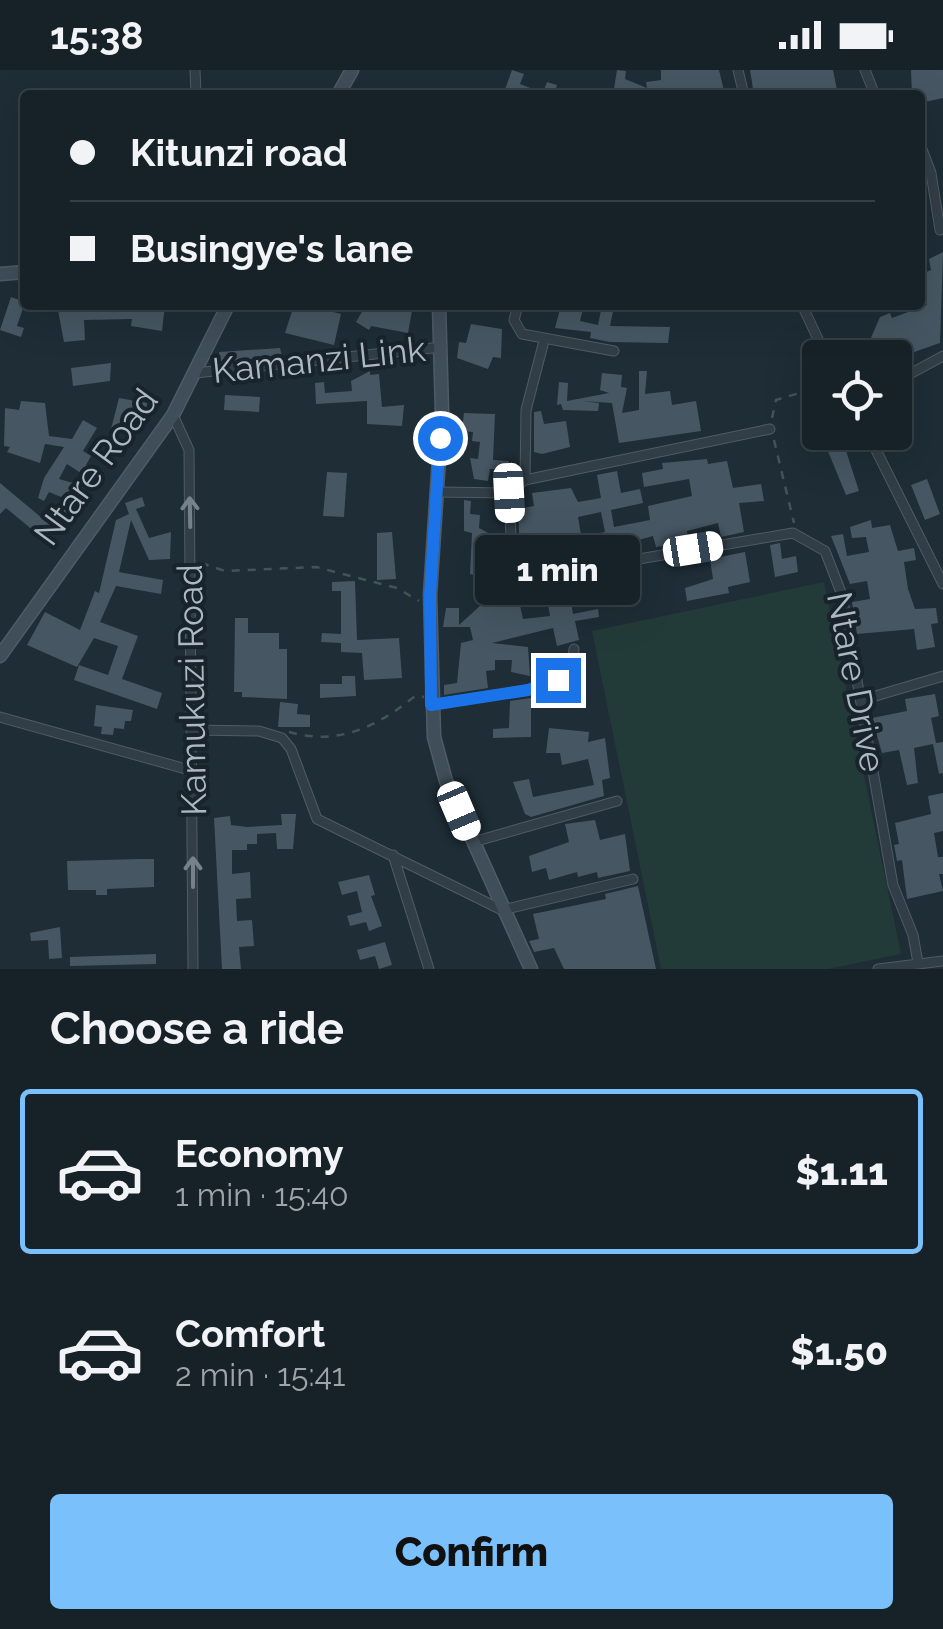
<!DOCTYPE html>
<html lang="en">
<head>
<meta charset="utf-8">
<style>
	:root { --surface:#162228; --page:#1f2a30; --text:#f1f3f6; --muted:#9ea4a8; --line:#353f45; --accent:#7ac0fb }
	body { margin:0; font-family:Raleway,sans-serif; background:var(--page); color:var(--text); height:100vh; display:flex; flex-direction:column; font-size:38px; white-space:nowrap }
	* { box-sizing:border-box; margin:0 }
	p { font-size:32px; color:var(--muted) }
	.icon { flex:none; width:55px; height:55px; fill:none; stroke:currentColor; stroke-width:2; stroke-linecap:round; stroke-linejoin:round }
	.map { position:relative; height:899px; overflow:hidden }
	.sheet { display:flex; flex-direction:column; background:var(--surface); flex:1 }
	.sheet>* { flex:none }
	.top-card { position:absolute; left:20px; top:20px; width:905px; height:220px; border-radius:10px; box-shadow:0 10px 40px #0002,0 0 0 2px var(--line); display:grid; align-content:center; height:220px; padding:0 50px; background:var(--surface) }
	.tools { position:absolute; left:802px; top:270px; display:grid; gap:20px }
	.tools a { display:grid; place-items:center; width:110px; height:110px; border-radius:10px; background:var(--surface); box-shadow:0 10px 40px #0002,0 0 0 2px var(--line); font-size:50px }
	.end { position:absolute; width:45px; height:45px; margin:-22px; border:12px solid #1a73e8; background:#fff; box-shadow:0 0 0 5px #fff }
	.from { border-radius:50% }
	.bubble { position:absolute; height:70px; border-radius:10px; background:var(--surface); box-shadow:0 10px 40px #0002,0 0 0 2px var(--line); font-size:32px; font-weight:800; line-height:70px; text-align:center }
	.car { position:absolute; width:30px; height:60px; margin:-30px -15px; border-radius:12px; box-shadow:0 0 8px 2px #0007; background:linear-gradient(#fff 24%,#345 0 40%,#fff 0 76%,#345 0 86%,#fff 0) }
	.top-card b { display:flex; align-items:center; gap:35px; height:95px; font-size:38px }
	.top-card b+b { border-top:2px solid var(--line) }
	.top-card i { width:25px; height:25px; background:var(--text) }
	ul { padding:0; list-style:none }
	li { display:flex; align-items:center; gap:30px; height:165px; margin:0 20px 15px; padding:0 30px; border:5px solid transparent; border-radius:10px }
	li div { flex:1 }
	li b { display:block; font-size:38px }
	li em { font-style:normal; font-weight:800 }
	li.on { border-color:var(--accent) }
	li>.icon { width:90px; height:90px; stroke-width:1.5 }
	h2 { padding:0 50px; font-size:45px; line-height:120px }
	.button { display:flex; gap:20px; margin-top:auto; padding:20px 50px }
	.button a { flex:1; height:115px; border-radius:10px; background:var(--accent); color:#111; font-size:40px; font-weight:800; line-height:115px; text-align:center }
	.status { display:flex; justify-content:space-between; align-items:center; height:70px; padding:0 50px; background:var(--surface); direction:ltr }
	.status svg { height:28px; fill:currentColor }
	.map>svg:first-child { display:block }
	.green { fill:#233b38 }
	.building { fill:#465763 }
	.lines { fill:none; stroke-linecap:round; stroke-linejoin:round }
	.street-casing { stroke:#4f5c65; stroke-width:11 }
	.secondary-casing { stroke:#4f5c65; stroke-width:15 }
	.path { stroke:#405655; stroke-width:2.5; stroke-dasharray:8 8; stroke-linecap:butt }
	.street { stroke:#323e47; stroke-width:9 }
	.secondary { stroke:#404e5a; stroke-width:12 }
	.oneway { stroke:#75828c }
	.route { stroke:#1a73e8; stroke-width:12 }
	.labels { text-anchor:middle; stroke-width:8; stroke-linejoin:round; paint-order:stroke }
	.street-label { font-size:35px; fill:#acb9c4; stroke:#18232b }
</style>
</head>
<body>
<div class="status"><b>15:38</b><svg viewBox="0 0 49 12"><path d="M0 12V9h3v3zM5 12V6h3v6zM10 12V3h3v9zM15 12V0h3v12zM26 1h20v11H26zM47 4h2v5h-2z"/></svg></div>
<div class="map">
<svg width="943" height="899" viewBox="0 0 943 899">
	<rect width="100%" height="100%" fill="#1e2d36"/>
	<!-- green -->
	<path class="green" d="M824 512 901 884 828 899H661L592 561Z"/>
	<!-- building -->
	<path class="building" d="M512 0 524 4 520 14 543 23 547 12 557 15 554 25 504 22Z
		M617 0 626 1 625 9 647 18 646 12 661 10V0H719L725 25H613Z
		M750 0H833L837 20 754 25Z
		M911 0H943V28L920 33V25H912Z
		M943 182 940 273 897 288H880L870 270 880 247 890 243 892 248 927 235 920 221V205L931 200 929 189Z
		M11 227 25 232 17 256 24 258 21 267 0 260Z
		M57 235H165L162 261 131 256 132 249 84 250 85 270 64 272Z
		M294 235H330L329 241 341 244 334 275 285 263Z
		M366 235H413L408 263 371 256 369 260 356 252Z
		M561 235H584L580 251 598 255 602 235 614 237 610 256 670 257 668 273 610 272 590 268 591 262 555 258Z
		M471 254 502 259 501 288 493 287 488 299 457 288 459 272 466 273Z
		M280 278 282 286 220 292 219 282Z
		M111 293 110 311 73 316 71 298Z
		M370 301V305L379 304 382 337 404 335 402 356 367 354V331L316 334 315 313 324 312 325 323 352 321 351 311Z
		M639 301H647L645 324 670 321 672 335 696 331 701 361 619 373 612 333 581 331 599 333 598 341 563 340 561 334 557 335 559 312 568 313 567 331 609 323 600 320 602 303 622 305 621 317 627 318 622 343 639 340Z
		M225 325 260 327 259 342 224 340Z
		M119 328 147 333 146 343 130 340 125 360 120 361 111 359Z
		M21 331 45 333 49 366 72 369 83 350 97 358 83 381 91 386 86 395 92 400 87 407 67 394 59 409 87 417 46 471 6 438 0 444V413L49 454 66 429 49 422 44 431 38 428 44 408 64 377 45 374 40 393 7 382 10 377 4 376 5 338 19 340Z
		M541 341 544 354 566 351 570 377 542 384 534 382V342Z
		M464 343 495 344 493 390 509 391 508 400 490 399 488 411 474 409 470 388 478 389 480 372 472 371 473 362 462 361Z
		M820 362H840L859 421 846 425Z
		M707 389 708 394 727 391 733 418 761 414 764 431 739 433 744 462 721 467 718 453 687 461 688 472 656 477 653 466 617 476 618 482 608 483 607 476 585 480 583 466 605 462 601 442 578 447 581 465 539 473 538 469H532V490L520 484 518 439 534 436 532 423 571 418 578 432 601 428 597 405 617 401 621 423 640 419 643 433 611 440 614 457 650 450 648 436 692 426 689 409 644 417 642 403 663 399 662 393Z
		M327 402 347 403 344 447 323 446Z
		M927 409 940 444 925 450 911 415Z
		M142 427 145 436 136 439 149 468 171 462 170 489 149 490 131 450 119 502 163 510 161 524 116 516 100 552 138 566 122 609 162 623 157 639 74 610 79 595 108 605 118 576 94 568 77 597 27 575 45 542 80 560 95 521 99 523 116 450 129 444 125 433Z
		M464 430 471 431 470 444 480 445 479 458 490 464 486 483 496 485 495 493 486 491 482 507 470 504 472 463 464 461Z
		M871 450 872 458 890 455 898 481 914 478 916 490 904 492 908 519 915 539 936 538 938 553 931 554 935 577 917 580 914 559 857 564 852 532 870 529 867 511 850 514 831 466 843 464 847 486 869 482 866 467 852 468 850 457Z
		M392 462 396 509 377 510V463Z
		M780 473 782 489 796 486 798 502 775 507 770 475Z
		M745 482 750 512 728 517 729 523 687 531 685 518 713 509 710 489Z
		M355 511 357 570 399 568 402 608 364 610 362 583 341 582V573L321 572 322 563 341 564V521H332V512Z
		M512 513 513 517H531V526H518L523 549 550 546 546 521 560 519 569 520 573 544 598 539 599 547 575 551 579 570 557 576 553 558 492 573 528 577 530 606 511 602 512 590H495V600L486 601 488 618 444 625V615L457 613 461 573 473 570 470 557H443L446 538H459V555L481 535 474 523Z
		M235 548H248V563H279V579H287V629L242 627V622H234Z
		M342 606H355L356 626 320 628V614H342Z
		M935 624 939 646 931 648 936 673 943 672V703L939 704 933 674 914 678 918 713 907 715 899 680 882 683 872 648 907 641 905 629Z
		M531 628V667L493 668V659L509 658 510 631Z
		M280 632 298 634 297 644 310 645V657H278Z
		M96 635 133 640 131 651H125L124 659 114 658 113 665 101 664 102 657 94 656Z
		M549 658 589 662 588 672 605 668 610 708 602 710 604 726 531 747 525 744 513 712 529 709 533 727 594 715 588 689 562 695 560 683H546Z
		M943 723V761L934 763 938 787H943V804H939L943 821 907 829 902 790 897 791 894 775 899 774 895 753 931 744 928 726Z
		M281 744H296L293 779H277L276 763 257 764V774H247V780H232V804L250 802 251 828 236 829 237 851 252 850 254 876 239 877 241 899H222L214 748 230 746 231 755 247 757 282 755Z
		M595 750 600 770 625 764 630 801 598 808 597 802 578 807 577 802 549 810 546 798 532 802 529 786 569 772 565 754Z
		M139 789H154V817L107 819V825H96V820H68L67 791Z
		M369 805 375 825 371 826 382 856 369 861 366 852 350 856 347 846 362 842 357 821 342 825 338 812Z
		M638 816 656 899H564L554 878 534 882 529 871 539 869 533 844 606 829 605 824Z
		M60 857 62 888 49 889 48 870 31 871 30 863Z
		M385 872 392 895 379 899 375 886 360 890 357 880Z
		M156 884V894L70 896V887Z"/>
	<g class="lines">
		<defs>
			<path id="street" d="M195 0 196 25
				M738 0 744 25
				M865 0 875 25
				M920 74 931 103 940 160
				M518 235 514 250 522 264 614 281
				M802 235 827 288
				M195 303 442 277
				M895 312 943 286
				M173 345 189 380 193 899
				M867 362 943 514
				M525 410 526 340 544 271
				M437 422 509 423 525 410 770 359
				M509 423 512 488 528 504 538 506 793 463 825 481 842 525 893 815 913 865 918 893
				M862 630 943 606
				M431 635 528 620 558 610 572 597 574 579
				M0 647 193 701
				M193 660 259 661 282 668 291 679 317 749 502 840 633 809
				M473 772 617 731
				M393 785 429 899
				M878 899 943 891"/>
			<path id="secondary" d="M338 25 352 0
				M0 204 25 202
				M439 235 442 342 430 525 434 667 446 711 531 899
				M0 586 173 345 228 235"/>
		</defs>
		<!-- street casing -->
		<use href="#street" class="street-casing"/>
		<!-- secondary casing -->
		<use href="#secondary" class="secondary-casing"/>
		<!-- path -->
		<path class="path" d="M772 348 776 330 820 317
			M774 370 794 453
			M201 493 225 501 316 497 397 518 419 531
			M289 662C338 676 377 657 415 626L424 627"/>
		<!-- street -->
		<use href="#street" class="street"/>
		<!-- secondary -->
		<use href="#secondary" class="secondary"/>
	</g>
	<!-- one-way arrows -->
	<defs><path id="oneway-shaft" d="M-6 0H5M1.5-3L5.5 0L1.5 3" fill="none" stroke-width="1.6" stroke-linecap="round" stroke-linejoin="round" transform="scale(2.5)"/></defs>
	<g class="oneway">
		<use href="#oneway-shaft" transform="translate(190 442) rotate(-91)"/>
		<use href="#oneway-shaft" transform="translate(193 802) rotate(-90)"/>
	</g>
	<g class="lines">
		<!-- route -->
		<path class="route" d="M440 368 430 525 431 635 528 620 558 610"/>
	</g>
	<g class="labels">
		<!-- street labels -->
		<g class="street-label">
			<text transform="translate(319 290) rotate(-6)" y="12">Kamanzi Link</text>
			<text transform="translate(96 397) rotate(-54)" y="12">Ntare Road</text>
			<text transform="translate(856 612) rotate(79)" y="12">Ntare Drive</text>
			<text transform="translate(192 620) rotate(-91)" y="12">Kamukuzi Road</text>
		</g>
	</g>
</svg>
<div class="tools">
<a><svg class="icon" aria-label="locate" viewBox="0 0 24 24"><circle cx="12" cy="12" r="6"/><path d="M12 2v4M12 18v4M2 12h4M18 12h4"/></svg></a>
</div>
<i class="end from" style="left:440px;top:368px"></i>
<i class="end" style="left:558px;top:610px"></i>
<div class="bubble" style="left:475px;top:465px;width:165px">1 min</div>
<i class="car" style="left:509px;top:423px;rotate:177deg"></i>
<i class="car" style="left:693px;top:479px;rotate:81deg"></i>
<i class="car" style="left:459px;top:741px;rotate:157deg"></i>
<div class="top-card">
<b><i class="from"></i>Kitunzi road</b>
<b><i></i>Busingye's lane</b>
</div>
</div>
<section class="sheet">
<h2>Choose a ride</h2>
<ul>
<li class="on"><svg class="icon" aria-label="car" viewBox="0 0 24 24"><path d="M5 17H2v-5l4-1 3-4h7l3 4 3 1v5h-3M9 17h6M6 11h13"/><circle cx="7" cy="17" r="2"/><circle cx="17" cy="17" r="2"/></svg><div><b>Economy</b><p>1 min · 15:40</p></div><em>$1.11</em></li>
<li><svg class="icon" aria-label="car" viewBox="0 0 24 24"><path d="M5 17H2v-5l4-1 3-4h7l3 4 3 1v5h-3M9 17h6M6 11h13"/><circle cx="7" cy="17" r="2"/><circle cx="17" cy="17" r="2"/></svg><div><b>Comfort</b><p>2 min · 15:41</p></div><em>$1.50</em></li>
</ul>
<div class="button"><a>Confirm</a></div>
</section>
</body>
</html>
